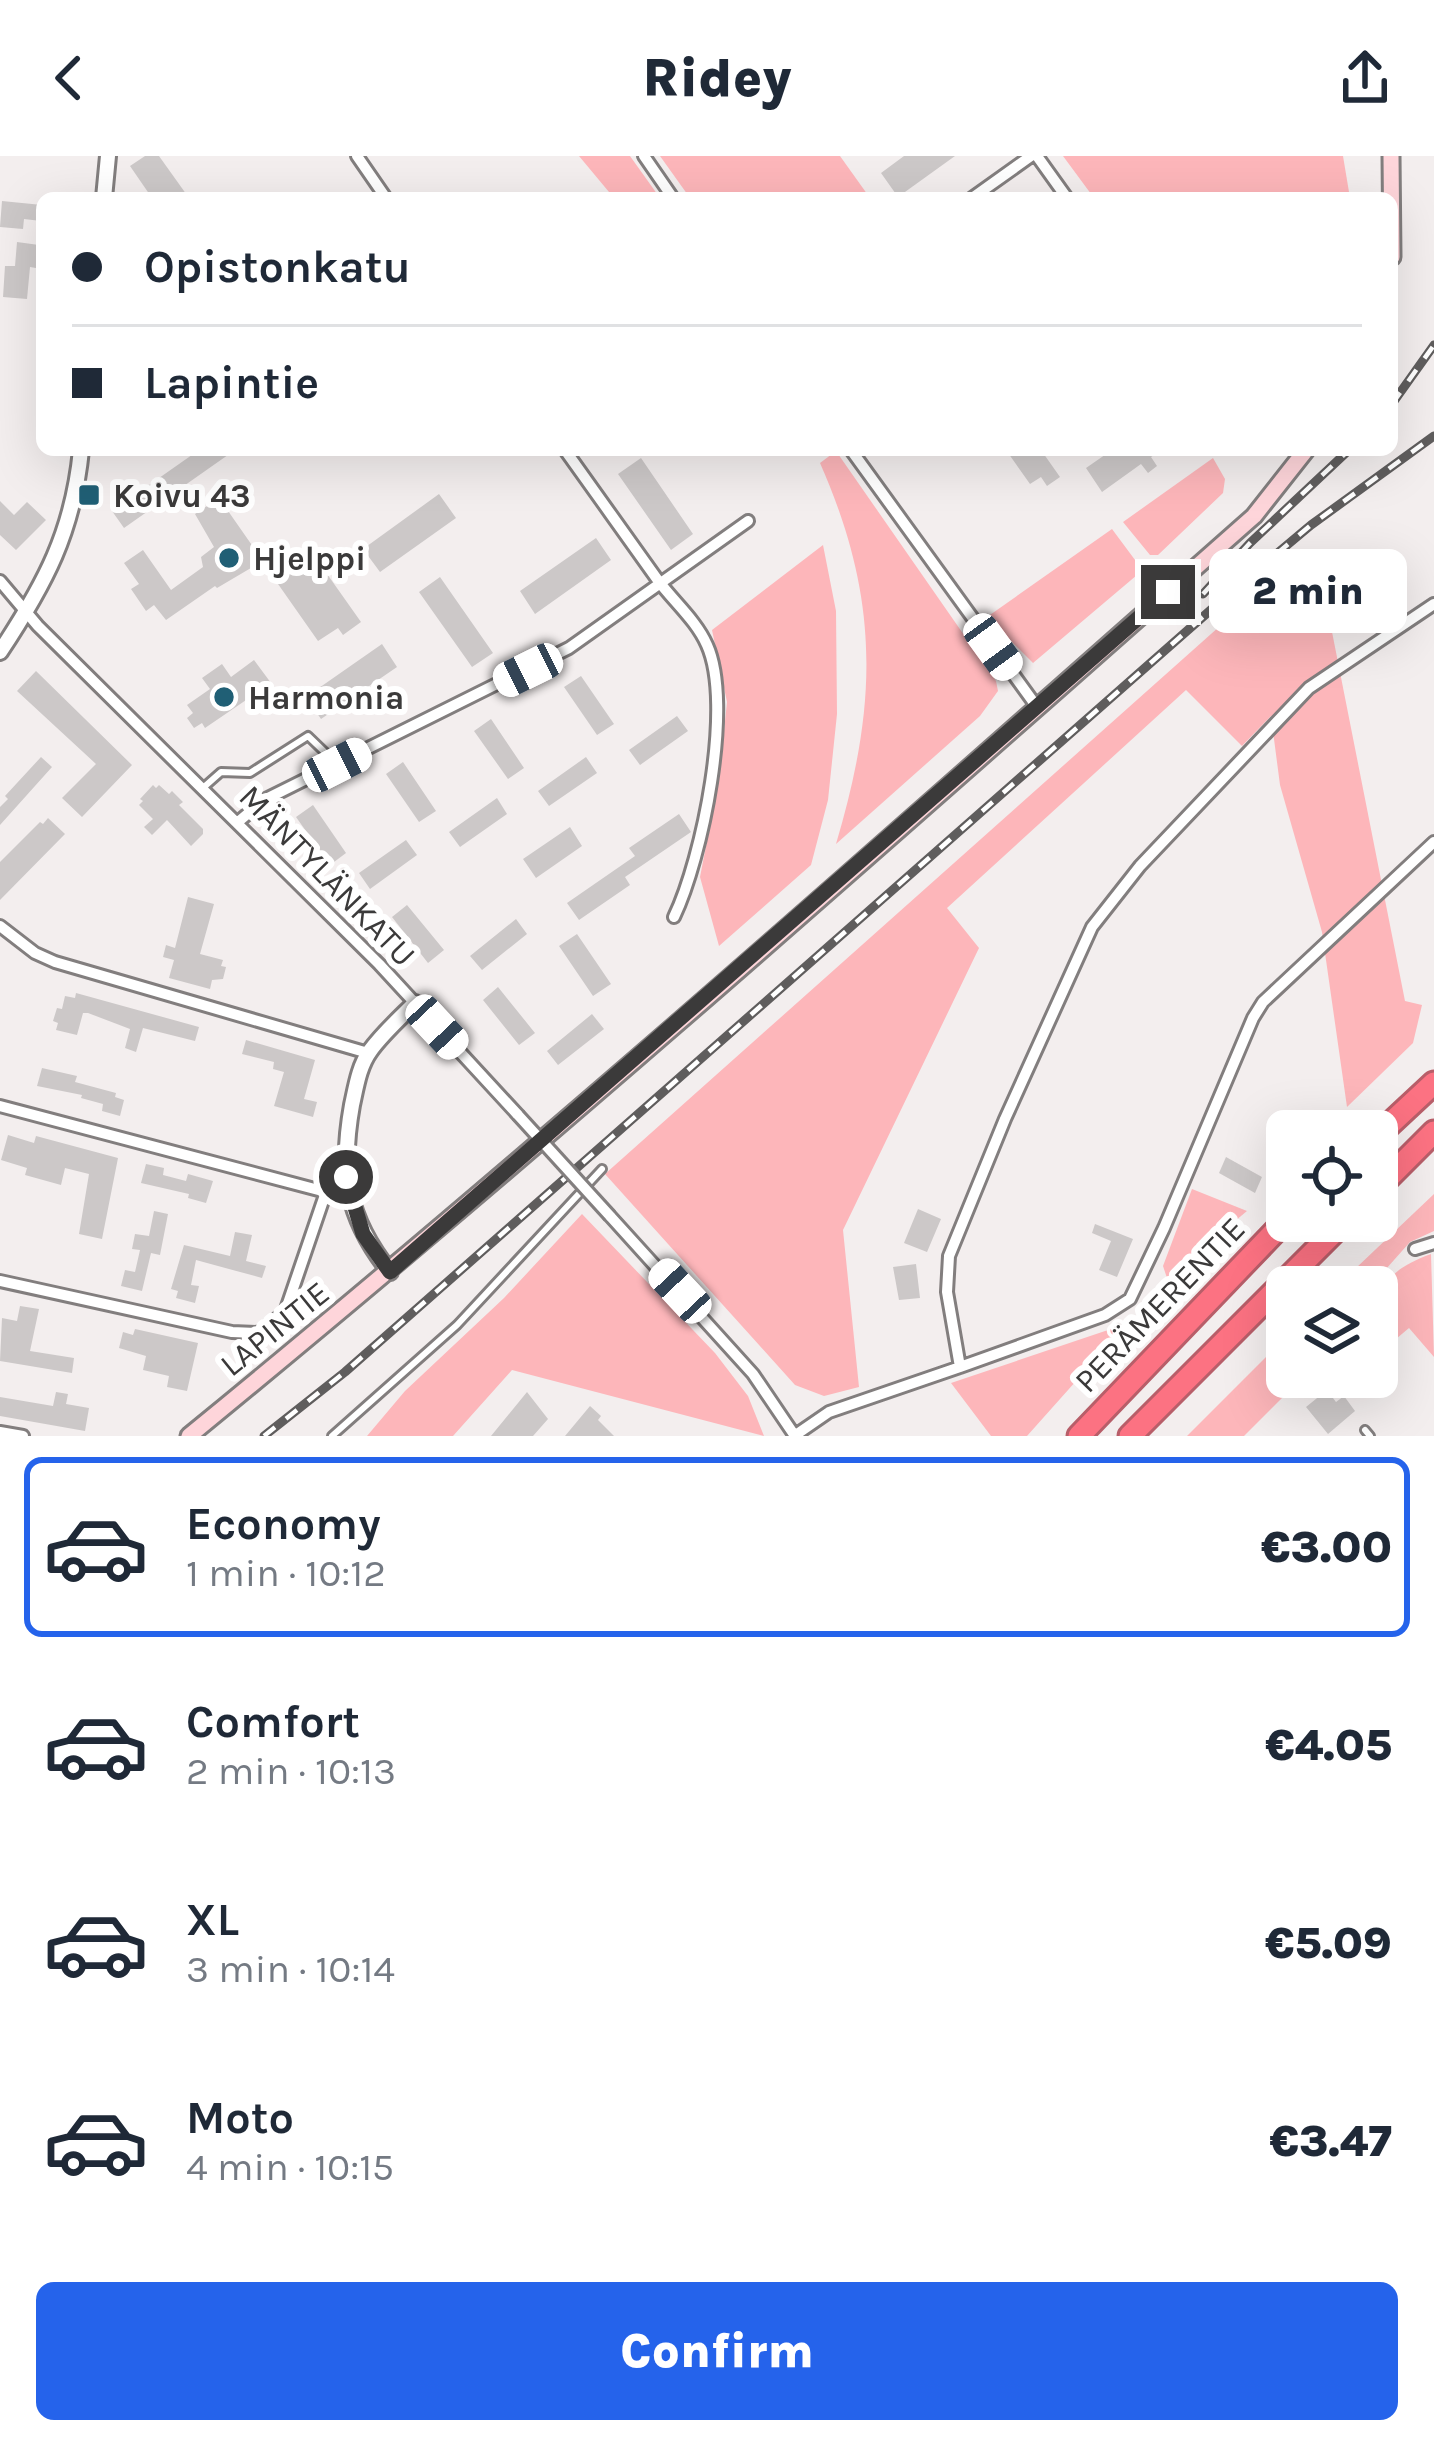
<!DOCTYPE html>
<html lang="en">
<head>
<meta charset="utf-8">
<style>
	:root { --surface:#fff; --page:#f6f6f7; --text:#1f2937; --muted:#747a83; --line:#e0e1e3; --accent:#2563eb }
	body { margin:0; font-family:Karla,sans-serif; background:var(--page); color:var(--text); height:100vh; display:flex; flex-direction:column; font-size:45px; white-space:nowrap }
	* { box-sizing:border-box; margin:0 }
	p { font-size:39px; color:var(--muted) }
	.icon { flex:none; width:66px; height:66px; fill:none; stroke:currentColor; stroke-width:2; stroke-linecap:round; stroke-linejoin:round }
	.map { position:relative; height:1280px; overflow:hidden }
	.side { display:flex; flex-direction:column; background:var(--surface); flex:1 }
	.side>* { flex:none }
	.top-card { position:absolute; left:36px; top:36px; width:1362px; height:264px; border-radius:18px; box-shadow:0 12px 48px #0002; display:grid; align-content:center; height:264px; padding:0 36px; background:var(--surface) }
	.fabs { position:absolute; left:1266px; top:954px; display:grid; gap:24px }
	.fabs a { display:grid; place-items:center; width:132px; height:132px; border-radius:18px; background:var(--surface); box-shadow:0 12px 48px #0002; font-size:60px }
	.end { position:absolute; width:54px; height:54px; margin:-27px; border:15px solid #3b3a3a; background:#fff; box-shadow:0 0 0 6px #fff }
	.from { border-radius:50% }
	.bubble { position:absolute; height:84px; border-radius:18px; background:var(--surface); box-shadow:0 12px 48px #0002; font-size:39px; font-weight:800; line-height:84px; text-align:center }
	.car { position:absolute; width:36px; height:72px; margin:-36px -18px; border-radius:15px; box-shadow:0 0 9px 3px #0007; background:linear-gradient(#fff 24%,#345 0 40%,#fff 0 76%,#345 0 86%,#fff 0) }
	.top-card b { display:flex; align-items:center; gap:42px; height:114px; font-size:45px }
	.top-card b+b { border-top:3px solid var(--line) }
	.top-card i { width:30px; height:30px; background:var(--text) }
	ul { padding:21px 0 0; list-style:none }
	li { display:flex; align-items:center; gap:36px; height:180px; margin:0 24px 18px; padding:0 12px; border:6px solid transparent; border-radius:18px }
	li div { flex:1 }
	li b { display:block; font-size:45px }
	li em { font-style:normal; font-weight:800 }
	li.current { border-color:var(--accent) }
	li>.icon { width:108px; height:108px; stroke-width:1.5 }
	.action { display:flex; gap:24px; margin-top:auto; padding:24px 36px }
	.action a { flex:1; height:138px; border-radius:18px; background:var(--accent); color:#fff; font-size:48px; font-weight:800; line-height:138px; text-align:center }
	header { display:flex; justify-content:space-between; align-items:center; height:156px; padding:0 36px; background:var(--surface); font-size:54px; font-weight:800 }
	.map>svg:first-child { display:block }
	.green { fill:#fdb6ba }
	.building { fill:#ccc8c8 }
	.lines { fill:none; stroke-linecap:round; stroke-linejoin:round }
	.service-casing { stroke:#827e7e; stroke-width:12 }
	.minor-casing { stroke:#827e7e; stroke-width:16 }
	.tertiary-casing { stroke:#827e7e; stroke-width:20 }
	.secondary-casing { stroke:#827e7e; stroke-width:21 }
	.motorway-casing { stroke:#b85e69; stroke-width:27 }
	.service { stroke:#fff; stroke-width:6 }
	.minor { stroke:#fff; stroke-width:10 }
	.tertiary { stroke:#fff; stroke-width:14 }
	.secondary { stroke:#fed5da; stroke-width:15 }
	.motorway { stroke:#fc7282; stroke-width:21 }
	.rail-casing { stroke:#5f5d5d; stroke-width:9 }
	.rail { stroke:#fff; stroke-width:4.5; stroke-dasharray:14; stroke-linecap:butt }
	.minor-bridge-casing { stroke:#827e7e; stroke-width:16; stroke-linecap:butt }
	.minor-bridge { stroke:#fff; stroke-width:10 }
	.route { stroke:#3b3a3a; stroke-width:15 }
	.poi-dot { fill:#205f75; stroke:#fff; stroke-width:4.5 }
	.labels { text-anchor:middle; stroke-width:12; stroke-linejoin:round; paint-order:stroke }
	.poi-label { font-size:33px; font-weight:bold; fill:#3b3a3a; stroke:#fff; text-anchor:start }
	.street-label { font-size:33px; fill:#3b3a3a; stroke:#fff }
</style>
</head>
<body>
<header><svg class="icon" aria-label="back" viewBox="0 0 24 24"><path d="M15 5l-7 7 7 7"/></svg>Ridey<svg class="icon" aria-label="share" viewBox="0 0 24 24"><path d="M12 15V3M7 8l5-5 5 5M5 13v7h14v-7"/></svg></header>
<div class="map">
<svg width="1434" height="1280" viewBox="0 0 1434 1280">
	<rect width="100%" height="100%" fill="#f3eeee"/>
	<!-- green -->
	<path class="green" d="M579 0H630L660 42H614Z
		M660 0H840L870 42H690Z
		M1063 0H1343L1350 42H1094Z
		M836 295 996 525 998 535 980 560 836 688C878 547 880 443 820 307Z
		M1213 302 1225 323 1223 337 1158 399H1150L1123 366Z
		M1112 373 1138 408 1137 419 1033 507 987 461Z
		M823 389 836 455 837 558 828 644 811 709 719 790 700 721 719 623 727 546 712 474Z
		M1316 395 1405 845 1422 849 1413 887 1347 951 1322 776 1280 629 1271 560 1242 590 1186 534 947 752 979 792 843 1074 859 1231 824 1240 795 1229 605 1018 1257 437Z
		M1192 1033 1247 1055 1167 1122 1163 1110Z
		M1434 1038V1075L1410 1086 1370 1131H1336Z
		M582 1058 715 1197 748 1240 764 1280 512 1214 453 1280H367L405 1235 504 1142Z
		M1431 1098 1434 1201 1409 1172 1377 1199C1377 1143 1373 1119 1431 1098Z
		M1111 1173 1118 1178 1027 1280H991L951 1227Z
		M1287 1180V1221H1303L1244 1280H1187Z"/>
	<!-- building -->
	<path class="building" d="M145 0H159L189 42H152L130 10Z
		M904 0H955L898 41 881 17Z
		M2 45 42 49 41 65 24 63 23 73 0 71Z
		M17 86 39 89 36 112 30 111 27 143 3 141 5 110H15Z
		M199 294H235L124 372 112 355Z
		M1006 294H1041L1060 321 1047 330 1041 321 1030 328Z
		M1112 294H1161L1151 301 1157 310 1148 317 1141 308 1102 336 1086 312Z
		M641 302 693 378 671 394 618 318Z
		M439 338 456 362 380 416 363 393Z
		M219 342 263 405 217 432 215 430 166 464 154 449 146 455 131 433 139 428 124 407 143 394 171 434 203 411 201 401 214 391 195 358Z
		M0 345 14 359 27 346 46 364 16 394 0 379Z
		M596 382 611 404 535 458 520 435Z
		M308 391 361 466 343 479 338 472 318 485 271 418Z
		M440 421 493 497 472 511 419 436Z
		M382 488 397 511 321 563 306 541Z
		M254 504 271 527 205 572 202 567 194 572 187 562 193 557 187 549 210 533 202 522 222 508 231 521Z
		M36 515 132 609 82 661 62 642 96 608 17 535Z
		M581 520 614 568 597 579 564 531Z
		M677 560 688 575 640 609 629 594Z
		M491 563 524 612 508 623 474 575Z
		M41 601 52 611 0 669V651L8 643 5 640Z
		M586 601 597 617 549 650 538 635Z
		M403 606 436 655 419 666 386 618Z
		M153 629 156 632 159 629 169 638 172 635 183 646 179 649 203 673V678L191 690 167 664 152 679 144 671 153 663 139 649 143 645 140 643Z
		M497 642 507 658 460 691 449 676Z
		M313 649 346 697 330 709 296 661Z
		M679 658 691 676 625 721 630 729 579 764 567 747 635 700 629 692Z
		M48 662 65 678 0 744V706L40 666 43 668Z
		M570 671 582 690 536 722 523 703Z
		M406 684 417 699 370 733 359 717Z
		M188 741 214 748 200 798 223 804 221 810 226 811 223 823 212 824 210 833 169 822 174 804 163 801 166 789 175 792Z
		M407 749 444 794 428 807 392 761Z
		M516 763 527 778 482 814 470 800Z
		M577 778 611 828 593 840 559 790Z
		M498 831 535 877 519 889 483 844Z
		M76 837 199 871 195 885 143 872 136 896 125 892 130 873 88 857H83L77 879 56 874 58 867 53 865 57 852 62 853 65 840 75 842Z
		M592 858 604 873 558 909 547 895Z
		M246 884 315 904 304 943 317 946 313 961 274 950 284 916 273 913 274 906 242 898Z
		M42 912 77 920 75 926 116 937 115 941 124 944 120 960 102 955 103 948 81 942 82 939 37 930Z
		M8 979 34 987 36 980 118 1002 102 1083 79 1078 89 1018 65 1012 61 1029 25 1019 27 1012 1 1004Z
		M1226 1001 1262 1021 1255 1037 1219 1017Z
		M146 1008 164 1012 163 1019 186 1025 188 1018 213 1025 206 1047 188 1042 189 1038 141 1027Z
		M918 1053 941 1063 927 1096 904 1087Z
		M154 1055 168 1058 160 1099 151 1097 142 1135 121 1130 125 1114 135 1116 140 1094 132 1093 135 1078 149 1080Z
		M1095 1068 1133 1083 1117 1121 1099 1114 1111 1085 1092 1077Z
		M235 1076 252 1079 246 1105 266 1110 262 1122 196 1104 191 1129 199 1130 195 1147 176 1142 178 1135 171 1133 184 1089 230 1100Z
		M916 1108 920 1142 899 1144 893 1111Z
		M20 1150 39 1153 30 1195 74 1202 72 1217 0 1205 2 1162 17 1165Z
		M135 1173 198 1187 187 1235 167 1231 169 1220 143 1214 146 1200 119 1192 123 1176 133 1179Z
		M1327 1234 1336 1246 1344 1240 1355 1255 1328 1278 1306 1251Z
		M56 1236 68 1238 66 1248 89 1252 85 1275 0 1260V1241L53 1250Z
		M527 1236 548 1263 533 1280H491Z
		M590 1250 601 1260 598 1264 614 1280H565Z"/>
	<g class="lines">
		<defs>
			<path id="service" d="M204 631 221 616 250 617 308 580 335 606
				M1365 1274 1370 1280
				M332 1280 457 1169 602 1013"/>
			<path id="minor" d="M357 0 386 42
				M644 0 673 42
				M1037 0 1067 42
				M972 42 1031 0
				M565 294C596 337 626 380 657 423 673 445 696 464 707 489 734 549 702 703 674 761
				M851 294 1037 551
				M0 425 38 470 379 808 518 959
				M238 666 264 644 569 492 748 365
				M0 770 35 797 55 806 368 897
				M0 950 326 1036 347 1033
				M610 1060 753 1218 795 1280
				M1415 1093 1434 1087
				M0 1125 232 1176 259 1177 285 1156 326 1036
				M960 1211 1105 1159 1130 1143 1164 1072 1253 862 1263 846 1434 686
				M0 1276 23 1280
				M794 1280 829 1256 960 1211 947 1136 949 1100 1005 963 1092 771 1140 710 1309 532 1434 448"/>
			<path id="tertiary" d="M104 42 108 0
				M0 496C45 428 73 376 81 294
				M390 1116C346 1061 340 1016 352 949 356 931 359 910 370 895 382 878 400 862 415 847"/>
			<path id="secondary" d="M1391 0 1392 101
				M189 1280C552 983 902 671 1254 360L1306 294"/>
			<path id="motorway" d="M1377 980 1434 927
				M1377 1033 1434 976
				M1079 1280 1287 1063
				M1130 1280 1345 1065"/>
		</defs>
		<!-- service casing -->
		<use href="#service" class="service-casing"/>
		<!-- minor casing -->
		<use href="#minor" class="minor-casing"/>
		<!-- tertiary casing -->
		<use href="#tertiary" class="tertiary-casing"/>
		<!-- secondary casing -->
		<use href="#secondary" class="secondary-casing"/>
		<!-- motorway casing -->
		<use href="#motorway" class="motorway-casing"/>
		<!-- service -->
		<use href="#service" class="service"/>
		<!-- minor -->
		<use href="#minor" class="minor"/>
		<!-- tertiary -->
		<use href="#tertiary" class="tertiary"/>
		<!-- secondary -->
		<use href="#secondary" class="secondary"/>
		<!-- motorway -->
		<use href="#motorway" class="motorway"/>
		<defs>
			<path id="rail" d="M1392 248 1434 189
				M1203 438 1250 387 1349 294
				M264 1280 345 1216 1230 437 1311 369 1434 280"/>
		</defs>
		<!-- rail casing -->
		<use href="#rail" class="rail-casing"/>
		<!-- rail -->
		<use href="#rail" class="rail"/>
		<defs>
			<path id="minor-bridge" d="M518 959 610 1060"/>
		</defs>
		<!-- minor-bridge casing -->
		<use href="#minor-bridge" class="minor-bridge-casing"/>
		<!-- minor-bridge -->
		<use href="#minor-bridge" class="minor-bridge"/>
	</g>
	<g class="lines">
		<!-- route -->
		<path class="route" d="M346 1021 363 1078 390 1116 1168 436"/>
	</g>
	<!-- markers -->
	<g class="poi-dot">
		<rect x="77" y="327" width="24" height="24" rx="6"/>
		<circle cx="229" cy="402" r="12"/>
		<circle cx="224" cy="541" r="12"/>
	</g>
	<g class="labels">
		<!-- poi labels -->
		<g class="poi-label">
			<text x="113" y="351">Koivu 43</text>
			<text x="253" y="414">Hjelppi</text>
			<text x="248" y="553">Harmonia</text>
		</g>
		<!-- street labels -->
		<g class="street-label">
			<text transform="translate(328 719) rotate(46)" y="12">MÄNTYLÄNKATU</text>
			<text transform="translate(1159 1148) rotate(-46)" y="12">PERÄMERENTIE</text>
			<text transform="translate(274 1172) rotate(-39)" y="12">LAPINTIE</text>
		</g>
	</g>
</svg>
<div class="fabs">
<a><svg class="icon" aria-label="locate" viewBox="0 0 24 24"><circle cx="12" cy="12" r="6"/><path d="M12 2v4M12 18v4M2 12h4M18 12h4"/></svg></a>
<a><svg class="icon" aria-label="layers" viewBox="0 0 24 24"><path d="M12 4l9 5-9 5-9-5zM3 14l9 5 9-5"/></svg></a>
</div>
<i class="end from" style="left:346px;top:1021px"></i>
<i class="end" style="left:1168px;top:436px"></i>
<div class="bubble" style="left:1209px;top:393px;width:198px">2 min</div>
<i class="car" style="left:993px;top:491px;rotate:144deg"></i>
<i class="car" style="left:528px;top:514px;rotate:244deg"></i>
<i class="car" style="left:337px;top:609px;rotate:63deg"></i>
<i class="car" style="left:437px;top:871px;rotate:137deg"></i>
<i class="car" style="left:680px;top:1135px;rotate:317deg"></i>
<div class="top-card">
<b><i class="from"></i>Opistonkatu</b>
<b><i></i>Lapintie</b>
</div>
</div>
<section class="side">
<ul>
<li class="current"><svg class="icon" aria-label="car" viewBox="0 0 24 24"><path d="M5 17H2v-5l4-1 3-4h7l3 4 3 1v5h-3M9 17h6M6 11h13"/><circle cx="7" cy="17" r="2"/><circle cx="17" cy="17" r="2"/></svg><div><b>Economy</b><p>1 min · 10:12</p></div><em>€3.00</em></li>
<li><svg class="icon" aria-label="car" viewBox="0 0 24 24"><path d="M5 17H2v-5l4-1 3-4h7l3 4 3 1v5h-3M9 17h6M6 11h13"/><circle cx="7" cy="17" r="2"/><circle cx="17" cy="17" r="2"/></svg><div><b>Comfort</b><p>2 min · 10:13</p></div><em>€4.05</em></li>
<li><svg class="icon" aria-label="car" viewBox="0 0 24 24"><path d="M5 17H2v-5l4-1 3-4h7l3 4 3 1v5h-3M9 17h6M6 11h13"/><circle cx="7" cy="17" r="2"/><circle cx="17" cy="17" r="2"/></svg><div><b>XL</b><p>3 min · 10:14</p></div><em>€5.09</em></li>
<li><svg class="icon" aria-label="car" viewBox="0 0 24 24"><path d="M5 17H2v-5l4-1 3-4h7l3 4 3 1v5h-3M9 17h6M6 11h13"/><circle cx="7" cy="17" r="2"/><circle cx="17" cy="17" r="2"/></svg><div><b>Moto</b><p>4 min · 10:15</p></div><em>€3.47</em></li>
</ul>
<div class="action"><a>Confirm</a></div>
</section>
</body>
</html>
